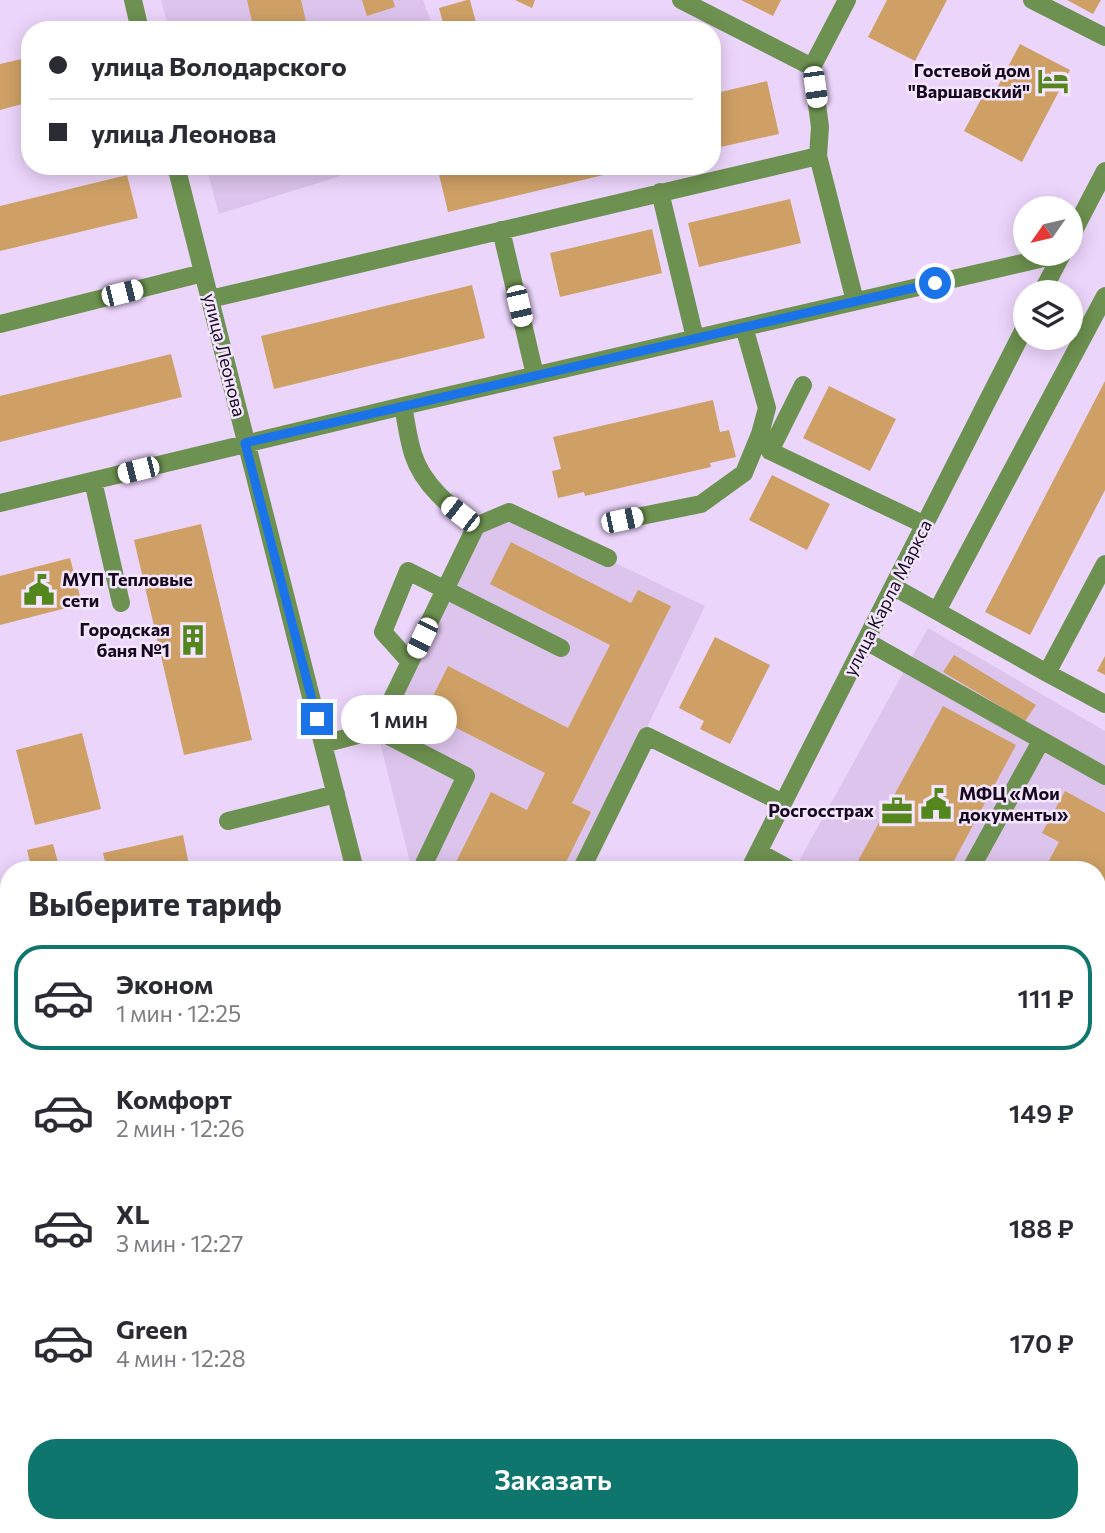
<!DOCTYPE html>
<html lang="ru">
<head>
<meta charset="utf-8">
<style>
	:root { --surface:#fff; --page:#f7f7f7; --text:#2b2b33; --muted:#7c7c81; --line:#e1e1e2; --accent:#0f766e }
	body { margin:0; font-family:Commissioner,sans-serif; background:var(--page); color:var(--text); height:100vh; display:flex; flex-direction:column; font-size:26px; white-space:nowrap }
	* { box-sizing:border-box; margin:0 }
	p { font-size:23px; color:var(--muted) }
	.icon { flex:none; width:38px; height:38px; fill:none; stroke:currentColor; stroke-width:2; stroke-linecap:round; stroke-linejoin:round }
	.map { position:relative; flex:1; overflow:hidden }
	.details { position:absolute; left:0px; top:861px; width:1106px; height:672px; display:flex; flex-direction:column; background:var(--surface); border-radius:28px 28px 0 0; box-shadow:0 4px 18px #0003 }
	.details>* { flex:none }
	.guide { position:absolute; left:21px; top:21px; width:700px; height:154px; border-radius:28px; box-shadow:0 4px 18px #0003; display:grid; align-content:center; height:154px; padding:0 28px; background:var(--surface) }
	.needle { width:46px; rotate:236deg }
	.controls { position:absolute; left:1013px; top:196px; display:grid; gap:14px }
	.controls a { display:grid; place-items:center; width:70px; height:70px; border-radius:50%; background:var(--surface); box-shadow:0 4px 18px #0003; font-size:35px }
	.end { position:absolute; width:32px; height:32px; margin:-16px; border:9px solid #1a73e8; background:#fff; box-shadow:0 0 0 4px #fff }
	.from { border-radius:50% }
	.bubble { position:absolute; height:49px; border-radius:24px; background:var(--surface); box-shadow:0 4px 18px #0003; font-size:23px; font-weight:600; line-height:49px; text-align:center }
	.car { position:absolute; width:21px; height:42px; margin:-21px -10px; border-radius:9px; box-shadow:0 0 5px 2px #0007; background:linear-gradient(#fff 24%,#345 0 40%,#fff 0 76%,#345 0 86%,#fff 0) }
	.guide b { display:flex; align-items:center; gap:24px; height:66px; font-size:26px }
	.guide b+b { border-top:2px solid var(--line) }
	.guide i { width:18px; height:18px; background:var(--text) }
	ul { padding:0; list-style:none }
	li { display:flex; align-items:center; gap:21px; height:105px; margin:0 14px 10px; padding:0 14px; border:4px solid transparent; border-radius:28px }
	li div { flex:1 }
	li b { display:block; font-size:26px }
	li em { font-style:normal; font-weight:600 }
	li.current { border-color:var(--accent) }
	li>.icon { width:63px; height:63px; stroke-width:1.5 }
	h2 { padding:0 28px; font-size:32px; line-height:84px }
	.action { display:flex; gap:14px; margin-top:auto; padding:14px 28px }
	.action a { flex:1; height:80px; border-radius:28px; background:var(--accent); color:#fff; font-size:28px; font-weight:600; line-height:80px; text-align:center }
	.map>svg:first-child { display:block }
	.built { fill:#ddc4ed }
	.green { fill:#e2bafa }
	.building { fill:#cea065 }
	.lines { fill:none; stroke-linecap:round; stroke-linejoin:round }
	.path { stroke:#897694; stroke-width:4.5; stroke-dasharray:7 3.5; stroke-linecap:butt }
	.minor { stroke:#6d9150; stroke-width:18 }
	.route { stroke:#1a73e8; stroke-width:9 }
	.labels { text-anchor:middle; stroke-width:5; stroke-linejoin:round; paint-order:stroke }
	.poi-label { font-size:18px; font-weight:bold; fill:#16081d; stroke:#f5e6ff; text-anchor:end }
	.street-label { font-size:18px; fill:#16081d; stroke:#f5e6ff }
</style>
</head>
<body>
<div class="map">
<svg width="1105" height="1533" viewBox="0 0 1105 1533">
	<rect width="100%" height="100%" fill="#ecd5fb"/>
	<!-- built -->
	<path class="built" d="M161 0H423L434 30H169Z
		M206 166H372L219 214Z
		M509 512 705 606 579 870H412L377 730 476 526Z
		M928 628 1105 731V1081L1097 1076V870H794Z"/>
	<!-- green -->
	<path class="green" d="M778 1524H966L962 1533H796Z"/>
	<!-- building -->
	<path class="building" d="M247 0H301L308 30H254Z
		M362 0H393L395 7 367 16Z
		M467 0H470L478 30H445L439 8Z
		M515 0H535L532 8Z
		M741 0H781L773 16Z
		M887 0H947L915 61 868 37Z
		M1067 0H1101L1093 14Z
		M1020 44 1070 70 1022 162 964 131 988 86 996 90Z
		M30 57V102L0 110V64Z
		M767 81 779 134 712 149V94Z
		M437 166H637V167L448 212Z
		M127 175 138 218 0 251V206Z
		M790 199 801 243 699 267 688 223Z
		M652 229 662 273 560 297 550 253Z
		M472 285 485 338 274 389 261 336Z
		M171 354 182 397 0 442V396Z
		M1105 381V490L1030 635 985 612Z
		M829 386 896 419 870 471 803 438Z
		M713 400 720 432 729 430 736 457 710 463 711 467 585 496 584 492 558 498 552 471 561 469 553 437Z
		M772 475 830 504 807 550 749 520Z
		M201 524 252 740 184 755 134 540Z
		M511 542 631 603 638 590 671 606 572 803 591 812 562 870H452L491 792 527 810 545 773 425 712 448 666 568 728 610 645 490 584Z
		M70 558 82 604 0 625V576Z
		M715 637 770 665 730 744 700 729 704 721 679 708Z
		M954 655 1036 705 1025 721 943 672Z
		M1105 656V675L1097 671Z
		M943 706 1016 745 949 870H853Z
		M82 733 101 809 35 825 16 750Z
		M1065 791 1105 813V950L1100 958 1105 961V1015L1097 1011V870H1044L1059 842 1042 833Z
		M183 835 190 870H107L103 853Z
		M53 844 60 870H32L27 850Z
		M1097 1221 1105 1225V1276L1097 1272Z
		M9 1311V1406L0 1408V1313Z
		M1097 1422 1105 1426V1458L1097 1473Z
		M222 1524H312L307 1533H238Z
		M502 1524H521L538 1533H497Z
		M659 1524H678L696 1533H655Z
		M84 1525 85 1533H56V1532Z"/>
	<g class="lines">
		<!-- path -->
		<path class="path" d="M1097 1299 1105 1303
			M1097 1395 1105 1399
			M887 1524 889 1533
			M792 1533 796 1524
			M910 1533 931 1524"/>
		<!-- minor -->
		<path class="minor" d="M133 0 140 30
			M681 0 812 67
			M847 0 812 67 820 127 818 156 855 301
			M1032 0 1105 37
			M176 166 355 870
			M660 192 695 338
			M501 230 535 375
			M1071 236 1105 171
			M1042 292 1062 254
			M210 299 818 156
			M0 324 203 273
			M803 385 770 451 925 525
			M403 406C406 421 408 438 413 454 423 486 451 507 476 526
			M93 481 121 603
			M0 503 403 406 1061 254
			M622 520 701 504 744 473 760 434 767 408 744 327
			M894 587 1047 673 1105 704
			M937 611 1105 296
			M866 641 1105 776
			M410 662 383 632 408 571 561 648
			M1047 673 1105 564
			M323 744 377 730
			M228 821 336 794
			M758 852 791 870
			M421 870 466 776 377 730 476 526 509 512 608 558
			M581 870 647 736 783 803
			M749 870 1026 325
			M970 870 1041 741
			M0 1043 9 1041
			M0 1090 9 1088
			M1097 1199 1105 1203
			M1097 1347 1105 1333
			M1097 1364 1105 1368
			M369 1524 384 1533
			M743 1524 760 1533
			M401 1533 406 1524
			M630 1533 634 1524
			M977 1533 981 1524"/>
	</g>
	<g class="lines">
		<!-- route -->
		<path class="route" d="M317 719 245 443 935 283"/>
	</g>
	<!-- icons -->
	<defs>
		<symbol id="hotel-bare" viewBox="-9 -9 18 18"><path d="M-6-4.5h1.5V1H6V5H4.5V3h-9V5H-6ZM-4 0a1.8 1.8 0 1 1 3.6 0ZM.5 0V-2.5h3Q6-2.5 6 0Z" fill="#53861c" stroke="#f5e6ff" stroke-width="2.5" paint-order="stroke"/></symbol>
		<symbol id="civic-bare" viewBox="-9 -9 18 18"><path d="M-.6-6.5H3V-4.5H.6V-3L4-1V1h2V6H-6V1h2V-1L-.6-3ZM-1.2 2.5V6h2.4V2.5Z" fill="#53861c" stroke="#f5e6ff" stroke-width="2.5" paint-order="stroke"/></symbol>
		<symbol id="building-bare" viewBox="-9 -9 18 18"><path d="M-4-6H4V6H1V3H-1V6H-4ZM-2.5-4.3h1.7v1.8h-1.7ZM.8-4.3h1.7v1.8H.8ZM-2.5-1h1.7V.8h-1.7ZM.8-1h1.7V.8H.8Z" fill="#53861c" stroke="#f5e6ff" stroke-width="2.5" paint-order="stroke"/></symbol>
		<symbol id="office-bare" viewBox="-9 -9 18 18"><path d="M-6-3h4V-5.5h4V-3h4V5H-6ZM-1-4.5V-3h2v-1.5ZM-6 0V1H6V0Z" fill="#53861c" stroke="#f5e6ff" stroke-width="2.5" paint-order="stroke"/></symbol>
	</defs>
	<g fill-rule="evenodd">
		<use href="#hotel-bare" x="1031" y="59" width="44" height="44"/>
		<use href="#civic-bare" x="17" y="568" width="44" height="44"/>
		<use href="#building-bare" x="171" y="618" width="44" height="44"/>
		<use href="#civic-bare" x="914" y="782" width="44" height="44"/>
		<use href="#office-bare" x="875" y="789" width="44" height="44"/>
	</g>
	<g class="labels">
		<!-- poi labels -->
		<g class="poi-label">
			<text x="1030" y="77">Гостевой дом<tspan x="1030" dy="21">"Варшавский"</tspan></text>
			<text x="62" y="586" text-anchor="start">МУП Тепловые<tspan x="62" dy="21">сети</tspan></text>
			<text x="170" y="636">Городская<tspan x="170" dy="21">баня №1</tspan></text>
			<text x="959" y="800" text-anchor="start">МФЦ «Мои<tspan x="959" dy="21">документы»</tspan></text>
			<text x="874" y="817">Росгосстрах</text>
		</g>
		<!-- street labels -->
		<g class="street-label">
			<text transform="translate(224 355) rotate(76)" y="6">улица Леонова</text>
			<text transform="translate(888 598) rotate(-63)" y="6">улица Карла Маркса</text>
		</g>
	</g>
</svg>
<div class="controls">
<a><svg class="needle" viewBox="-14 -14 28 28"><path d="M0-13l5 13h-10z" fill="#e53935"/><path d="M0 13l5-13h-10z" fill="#7c7c81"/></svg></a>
<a><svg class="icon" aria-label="layers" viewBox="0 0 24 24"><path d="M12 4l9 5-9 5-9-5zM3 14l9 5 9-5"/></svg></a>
</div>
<i class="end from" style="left:935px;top:283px"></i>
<i class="end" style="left:317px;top:719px"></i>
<div class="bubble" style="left:341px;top:695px;width:116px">1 мин</div>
<i class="car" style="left:815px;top:87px;rotate:172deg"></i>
<i class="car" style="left:122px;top:293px;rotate:76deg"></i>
<i class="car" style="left:519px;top:306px;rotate:167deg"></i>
<i class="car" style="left:138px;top:470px;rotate:256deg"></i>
<i class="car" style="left:460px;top:514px;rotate:308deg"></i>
<i class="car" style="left:622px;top:520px;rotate:78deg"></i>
<i class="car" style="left:422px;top:638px;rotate:206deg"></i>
<div class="guide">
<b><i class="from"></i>улица Володарского</b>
<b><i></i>улица Леонова</b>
</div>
<section class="details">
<h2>Выберите тариф</h2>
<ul>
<li class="current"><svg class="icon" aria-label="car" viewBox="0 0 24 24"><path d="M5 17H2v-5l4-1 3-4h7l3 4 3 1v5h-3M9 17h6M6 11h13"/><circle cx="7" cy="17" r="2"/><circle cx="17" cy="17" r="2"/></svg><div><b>Эконом</b><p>1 мин · 12:25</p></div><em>111 ₽</em></li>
<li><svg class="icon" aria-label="car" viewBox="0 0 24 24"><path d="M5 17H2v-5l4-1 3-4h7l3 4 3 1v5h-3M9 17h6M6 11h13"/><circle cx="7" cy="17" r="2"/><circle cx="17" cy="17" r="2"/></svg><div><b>Комфорт</b><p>2 мин · 12:26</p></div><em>149 ₽</em></li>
<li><svg class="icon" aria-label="car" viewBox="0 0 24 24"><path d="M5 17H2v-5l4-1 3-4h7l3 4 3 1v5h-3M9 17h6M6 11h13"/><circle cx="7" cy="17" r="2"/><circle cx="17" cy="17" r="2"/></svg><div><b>XL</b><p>3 мин · 12:27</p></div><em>188 ₽</em></li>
<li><svg class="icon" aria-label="car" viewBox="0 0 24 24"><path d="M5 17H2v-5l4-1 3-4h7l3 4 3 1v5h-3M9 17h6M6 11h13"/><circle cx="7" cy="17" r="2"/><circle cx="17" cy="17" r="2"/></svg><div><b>Green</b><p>4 мин · 12:28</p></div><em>170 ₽</em></li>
</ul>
<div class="action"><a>Заказать</a></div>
</section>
</div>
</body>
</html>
